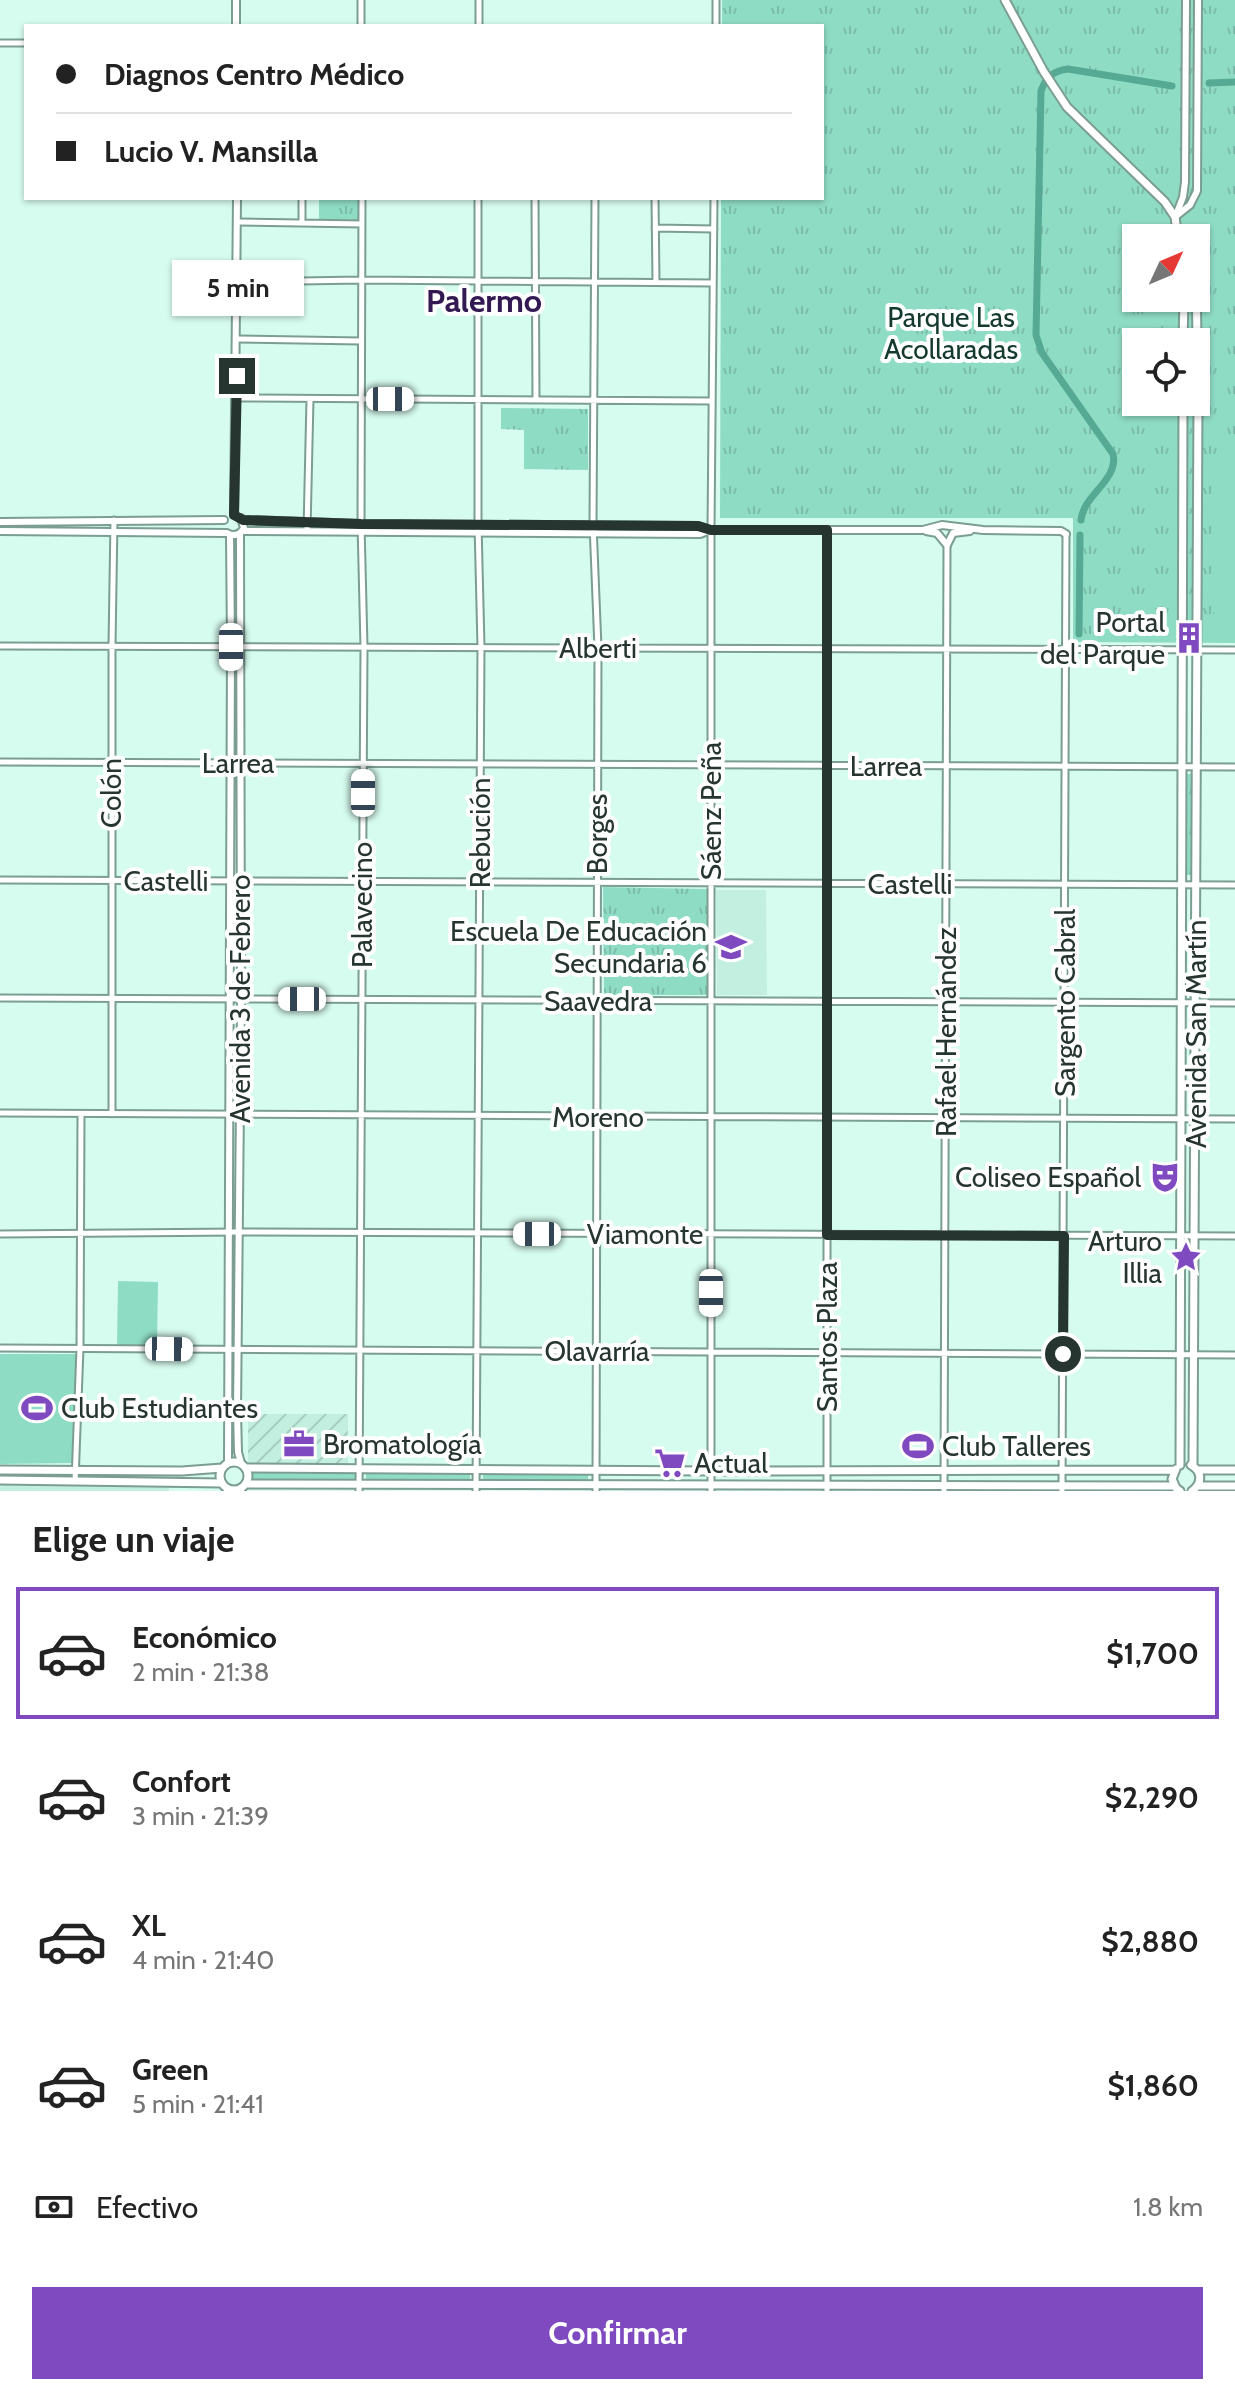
<!DOCTYPE html>
<html lang="es">
<head>
<meta charset="utf-8">
<style>
	:root { --surface:#fff; --page:#f6f6f6; --text:#222; --muted:#767676; --line:#e0e0e0; --accent:#7f49c0 }
	body { margin:0; font-family:Cabin,sans-serif; background:var(--page); color:var(--text); height:100vh; display:flex; flex-direction:column; font-size:30px; white-space:nowrap }
	* { box-sizing:border-box; margin:0 }
	p { font-size:26px; color:var(--muted) }
	.icon { flex:none; width:44px; height:44px; fill:none; stroke:currentColor; stroke-width:2; stroke-linecap:round; stroke-linejoin:round }
	.map { position:relative; height:1491px; overflow:hidden }
	.panel { display:flex; flex-direction:column; background:var(--surface); flex:1 }
	.panel>* { flex:none }
	.guide { position:absolute; left:24px; top:24px; width:800px; height:176px; border-radius:0px; box-shadow:0 2px 6px #0004; display:grid; align-content:center; height:176px; padding:0 32px; background:var(--surface) }
	.needle { width:52px; rotate:46deg }
	.fabs { position:absolute; left:1122px; top:224px; display:grid; gap:16px }
	.fabs a { display:grid; place-items:center; width:88px; height:88px; border-radius:0px; background:var(--surface); box-shadow:0 2px 6px #0004; font-size:40px }
	.end { position:absolute; width:36px; height:36px; margin:-18px; border:10px solid #263530; background:#fff; box-shadow:0 0 0 4px #fff }
	.from { border-radius:50% }
	.bubble { position:absolute; height:56px; border-radius:0px; background:var(--surface); box-shadow:0 2px 6px #0004; font-size:26px; font-weight:800; line-height:56px; text-align:center }
	.car { position:absolute; width:24px; height:48px; margin:-24px -12px; border-radius:10px; box-shadow:0 0 6px 2px #0007; background:linear-gradient(#fff 24%,#345 0 40%,#fff 0 76%,#345 0 86%,#fff 0) }
	.guide b { display:flex; align-items:center; gap:28px; height:76px; font-size:30px }
	.guide b+b { border-top:2px solid var(--line) }
	.guide i { width:20px; height:20px; background:var(--text) }
	ul { padding:0; list-style:none }
	li { display:flex; align-items:center; gap:24px; height:132px; margin:0 16px 12px; padding:0 16px; border:4px solid transparent; border-radius:0px }
	li div { flex:1 }
	li b { display:block; font-size:30px }
	li em { font-style:normal; font-weight:800 }
	li.current { border-color:var(--accent) }
	li>.icon { width:72px; height:72px; stroke-width:1.5 }
	h2 { padding:0 32px; font-size:36px; line-height:96px }
	.pay { display:flex; align-items:center; gap:20px; height:88px; padding:0 32px; font-size:30px }
	.pay p { margin-inline-start:auto }
	.button { display:flex; gap:16px; margin-top:auto; padding:16px 32px }
	.button a { flex:1; height:92px; border-radius:0px; background:var(--accent); color:#fff; font-size:32px; font-weight:800; line-height:92px; text-align:center }
	.map>svg:first-child { display:block }
	.built { fill:#c2efe0 }
	.industrial { fill:url(#industrial-furrows) }
	.grass { fill:url(#grass-tufts); fill-rule:evenodd }
	.pitch { fill:#8fdcc5 }
	.lines { fill:none; stroke-linecap:round; stroke-linejoin:round }
	.canal { stroke:#56a992; stroke-width:7 }
	.minor-casing { stroke:#7b9d92; stroke-width:9 }
	.tertiary-casing { stroke:#7b9d92; stroke-width:10 }
	.secondary-casing { stroke:#7b9d92; stroke-width:11 }
	.minor { stroke:#fff; stroke-width:5 }
	.tertiary { stroke:#fff; stroke-width:6 }
	.secondary { stroke:#fff; stroke-width:7 }
	.route { stroke:#263530; stroke-width:10 }
	.labels { text-anchor:middle; stroke-width:8; stroke-linejoin:round; paint-order:stroke }
	.park-label { font-size:28px; fill:#143a30; stroke:#fefefe }
	.poi-label { font-size:28px; fill:#263530; stroke:#fefefe; text-anchor:end }
	.street-label { font-size:28px; fill:#263530; stroke:#fefefe }
	.quarter-label { font-size:32px; font-weight:bold; fill:#331952; stroke:#fefefe }
</style>
</head>
<body>
<div class="map">
<svg width="1235" height="1491" viewBox="0 0 1235 1491">
	<defs>
		<pattern id="industrial-furrows" width="10" height="10" patternUnits="userSpaceOnUse" patternTransform="scale(2)"><rect width="10" height="10" fill="#c2efe0"/><path d="M-1 1l2-2M0 10L10 0M9 11l2-2" fill="none" stroke="#a7cec0"/></pattern>
		<pattern id="grass-tufts" width="24" height="20" patternUnits="userSpaceOnUse" patternTransform="scale(2)"><rect width="24" height="20" fill="#8fdcc5"/><path d="M3 7l-1-3M5 7V3M7 7l1-3M15 17l-1-3M17 17v-4M19 17l1-3" fill="none" stroke="#7bbdaa"/></pattern>
	</defs>
	<rect width="100%" height="100%" fill="#d6fbef"/>
	<!-- built -->
	<path class="built" d="M716 890H766L767 995H717Z
		M0 1484 169 1487V1491H0Z"/>
	<!-- industrial -->
	<path class="industrial" d="M248 1414H348V1464H248Z"/>
	<!-- grass -->
	<path class="grass" d="M722 0H1235V643L1073 642V518H720L721 198H822V26H722ZM1136 238H1196V298H1136ZM1136 342H1196V402H1136Z
		M319 198H358V220H319Z
		M501 408 588 409V470L524 469V430L501 429Z
		M1186 774H1192V875H1186Z
		M603 887 708 889V995H604Z
		M252 1473 356 1474V1480H252Z
		M366 1473H470V1480L366 1479Z
		M483 1474H588V1481L483 1480Z"/>
	<!-- pitch -->
	<path class="pitch" d="M1235 456V638C1222 629 1216 620 1211 605L1212 487C1216 473 1223 464 1235 456Z
		M118 1281 158 1282 157 1346H117Z
		M0 1354H76L73 1463 0 1464Z"/>
	<g class="lines">
		<!-- canal -->
		<path class="canal" d="M1209 83 1235 82
			M1081 520C1083 495 1119 480 1113 454L1042 353 1036 335 1041 91C1046 77 1053 71 1068 69L1172 86
			M1079 634 1080 535"/>
		<defs>
			<path id="minor" d="M361 0V26
				M479 0V26
				M716 0V26
				M0 43H26
				M535 198 536 400
				M595 198 593 524 598 648 596 1491
				M655 198 656 282
				M238 222 362 224
				M302 223V198
				M655 228 714 229
				M237 282 361 280 713 283
				M237 339 361 341
				M237 398 712 401
				M307 531 310 399
				M0 646 1235 650
				M0 762 1235 767
				M0 880 1235 885
				M0 998 1235 1003
				M0 1113 1235 1119
				M112 1114V646L114 520
				M0 1234 238 1232 1235 1236
				M0 1348 1235 1355
				M75 1481 80 1348 81 1114
				M359 1491 364 647 361 524 362 198
				M476 1491 481 647 478 524V198
				M711 1491V530L714 198
				M827 1491V530
				M944 1491 947 545
				M1062 1491 1066 534"/>
			<path id="tertiary" d="M236 26V0
				M1176 215 1183 197 1185 182 1186 0
				M1175 217 1190 205 1197 191 1198 0
				M234 515 237 198
				M243 520 361 524 698 526 711 530
				M0 522 224 520
				M0 531 227 533C234 537 240 535 244 528L241 518
				M242 531 700 534 711 530H923L942 525 983 530 1061 531 1066 534
				M926 531 937 533 947 545 953 533 970 531
				M240 534 241 999 237 1412 238 1452 241 1463
				M228 1463 231 647 230 535
				M241 1488V1491
				M227 1491V1488"/>
			<path id="secondary" d="M1005 0 1044 72 1067 107 1165 202 1175 217 1178 238
				M1183 342 1184 298
				M220 1476a14 14 0 1 1 28 0a14 14 0 1 1-28 0Z
				M1180 1465 1183 402
				M1191 1465C1202 1471 1203 1483 1192 1491
				M1193 1466 1198 398 1196 279
				M246 1468 711 1471 1174 1470
				M1176 1469 1172 1479 1176 1488 1180 1491
				M0 1470 182 1471 222 1468
				M1198 1470H1235
				M0 1480 222 1483
				M246 1484 1174 1486
				M1198 1486H1235"/>
		</defs>
		<!-- minor casing -->
		<use href="#minor" class="minor-casing"/>
		<!-- tertiary casing -->
		<use href="#tertiary" class="tertiary-casing"/>
		<!-- secondary casing -->
		<use href="#secondary" class="secondary-casing"/>
		<!-- minor -->
		<use href="#minor" class="minor"/>
		<!-- tertiary -->
		<use href="#tertiary" class="tertiary"/>
		<!-- secondary -->
		<use href="#secondary" class="secondary"/>
	</g>
	<g class="lines">
		<!-- route -->
		<path class="route" d="M237 376 234 515 243 520 361 524 698 526 711 530H827V1235L1064 1236 1063 1354"/>
	</g>
	<!-- icons -->
	<defs>
		<symbol id="building-bare" viewBox="-9 -9 18 18"><path d="M-4-6H4V6H1V3H-1V6H-4ZM-2.5-4.3h1.7v1.8h-1.7ZM.8-4.3h1.7v1.8H.8ZM-2.5-1h1.7V.8h-1.7ZM.8-1h1.7V.8H.8Z" fill="#7f49c0" stroke="#fefefe" stroke-width="2.5" paint-order="stroke"/></symbol>
		<symbol id="school-bare" viewBox="-9 -9 18 18"><path d="M0-5L7-2L0 1L-7-2ZM-4 1L0 2.5L4 1V4Q0 6-4 4Z" fill="#7f49c0" stroke="#fefefe" stroke-width="2.5" paint-order="stroke"/></symbol>
		<symbol id="theatre-bare" viewBox="-9 -9 18 18"><path d="M-5-5.5Q0-4 5-5.5V0Q5 5 0 6Q-5 5-5 0ZM-3.3-2.5H-1v1.5H-3.3ZM1-2.5H3.3v1.5H1ZM-2.8 1Q0 5.5 2.8 1Z" fill="#7f49c0" stroke="#fefefe" stroke-width="2.5" paint-order="stroke"/></symbol>
		<symbol id="sight-bare" viewBox="-9 -9 18 18"><path d="M0-6L1.8-2.2L6-1.7L2.9 1.2L3.7 5.4L0 3.3L-3.7 5.4L-2.9 1.2L-6-1.7L-1.8-2.2Z" fill="#7f49c0" stroke="#fefefe" stroke-width="2.5" paint-order="stroke"/></symbol>
		<symbol id="stadium-bare" viewBox="-9 -9 18 18"><path d="M0-5a6.5 5 0 1 0 0 10a6.5 5 0 1 0 0-10ZM-3.5-1.8h7v3.6h-7Z" fill="#7f49c0" stroke="#fefefe" stroke-width="2.5" paint-order="stroke"/></symbol>
		<symbol id="office-bare" viewBox="-9 -9 18 18"><path d="M-6-3h4V-5.5h4V-3h4V5H-6ZM-1-4.5V-3h2v-1.5ZM-6 0V1H6V0Z" fill="#7f49c0" stroke="#fefefe" stroke-width="2.5" paint-order="stroke"/></symbol>
		<symbol id="supermarket-bare" viewBox="-9 -9 18 18"><path d="M-6-5.5h2.5l.6 2H6L4.5 2H-2.5L-4.4-4H-6ZM-1.5 3.2a1.3 1.3 0 1 0 .1 0ZM3 3.2a1.3 1.3 0 1 0 .1 0Z" fill="#7f49c0" stroke="#fefefe" stroke-width="2.5" paint-order="stroke"/></symbol>
	</defs>
	<g fill-rule="evenodd">
		<use href="#building-bare" x="1167" y="616" width="44" height="44"/>
		<use href="#school-bare" x="709" y="925" width="44" height="44"/>
		<use href="#theatre-bare" x="1143" y="1155" width="44" height="44"/>
		<use href="#sight-bare" x="1164" y="1235" width="44" height="44"/>
		<use href="#stadium-bare" x="15" y="1386" width="44" height="44"/>
		<use href="#office-bare" x="277" y="1422" width="44" height="44"/>
		<use href="#stadium-bare" x="896" y="1424" width="44" height="44"/>
		<use href="#supermarket-bare" x="648" y="1441" width="44" height="44"/>
	</g>
	<g class="labels">
		<!-- park labels -->
		<g class="park-label">
			<text x="951" y="327">Parque Las<tspan x="951" dy="32">Acollaradas</tspan></text>
		</g>
		<!-- poi labels -->
		<g class="poi-label">
			<text x="1165" y="632">Portal<tspan x="1165" dy="32">del Parque</tspan></text>
			<text x="707" y="941">Escuela De Educación<tspan x="707" dy="32">Secundaria 6</tspan></text>
			<text x="1141" y="1187">Coliseo Español</text>
			<text x="1162" y="1251">Arturo<tspan x="1162" dy="32">Illia</tspan></text>
			<text x="61" y="1418" text-anchor="start">Club Estudiantes</text>
			<text x="323" y="1454" text-anchor="start">Bromatología</text>
			<text x="942" y="1456" text-anchor="start">Club Talleres</text>
			<text x="694" y="1473" text-anchor="start">Actual</text>
		</g>
		<!-- street labels -->
		<g class="street-label">
			<text x="598" y="658">Alberti</text>
			<text x="238" y="773">Larrea</text>
			<text x="886" y="776">Larrea</text>
			<text transform="translate(111 793) rotate(-90)" y="10">Colón</text>
			<text transform="translate(711 811) rotate(-90)" y="10">Sáenz Peña</text>
			<text transform="translate(480 833) rotate(-90)" y="10">Rebución</text>
			<text transform="translate(597 834) rotate(-90)" y="10">Borges</text>
			<text x="166" y="891">Castelli</text>
			<text x="910" y="894">Castelli</text>
			<text transform="translate(362 905) rotate(-90)" y="10">Palavecino</text>
			<text transform="translate(240 999) rotate(-90)" y="10">Avenida 3 de Febrero</text>
			<text x="598" y="1011">Saavedra</text>
			<text transform="translate(1065 1003) rotate(-90)" y="10">Sargento Cabral</text>
			<text transform="translate(946 1032) rotate(-90)" y="10">Rafael Hernández</text>
			<text transform="translate(1196 1034) rotate(-90)" y="10">Avenida San Martín</text>
			<text x="598" y="1127">Moreno</text>
			<text x="645" y="1244">Viamonte</text>
			<text transform="translate(827 1337) rotate(-90)" y="10">Santos Plaza</text>
			<text x="597" y="1361">Olavarría</text>
		</g>
		<!-- quarter labels -->
		<g class="quarter-label">
			<text x="484" y="312">Palermo</text>
		</g>
	</g>
</svg>
<div class="fabs">
<a><svg class="needle" viewBox="-14 -14 28 28"><path d="M0-13l5 13h-10z" fill="#e53935"/><path d="M0 13l5-13h-10z" fill="#767676"/></svg></a>
<a><svg class="icon" aria-label="locate" viewBox="0 0 24 24"><circle cx="12" cy="12" r="6"/><path d="M12 2v4M12 18v4M2 12h4M18 12h4"/></svg></a>
</div>
<i class="end from" style="left:1063px;top:1354px"></i>
<i class="end" style="left:237px;top:376px"></i>
<div class="bubble" style="left:172px;top:260px;width:132px">5 min</div>
<i class="car" style="left:390px;top:399px;rotate:90deg"></i>
<i class="car" style="left:231px;top:647px;rotate:180deg"></i>
<i class="car" style="left:363px;top:793px;rotate:0deg"></i>
<i class="car" style="left:302px;top:999px;rotate:270deg"></i>
<i class="car" style="left:537px;top:1234px;rotate:270deg"></i>
<i class="car" style="left:711px;top:1293px;rotate:180deg"></i>
<i class="car" style="left:169px;top:1349px;rotate:91deg"></i>
<div class="guide">
<b><i class="from"></i>Diagnos Centro Médico</b>
<b><i></i>Lucio V. Mansilla</b>
</div>
</div>
<section class="panel">
<h2>Elige un viaje</h2>
<ul>
<li class="current"><svg class="icon" aria-label="car" viewBox="0 0 24 24"><path d="M5 17H2v-5l4-1 3-4h7l3 4 3 1v5h-3M9 17h6M6 11h13"/><circle cx="7" cy="17" r="2"/><circle cx="17" cy="17" r="2"/></svg><div><b>Económico</b><p>2 min · 21:38</p></div><em>$1,700</em></li>
<li><svg class="icon" aria-label="car" viewBox="0 0 24 24"><path d="M5 17H2v-5l4-1 3-4h7l3 4 3 1v5h-3M9 17h6M6 11h13"/><circle cx="7" cy="17" r="2"/><circle cx="17" cy="17" r="2"/></svg><div><b>Confort</b><p>3 min · 21:39</p></div><em>$2,290</em></li>
<li><svg class="icon" aria-label="car" viewBox="0 0 24 24"><path d="M5 17H2v-5l4-1 3-4h7l3 4 3 1v5h-3M9 17h6M6 11h13"/><circle cx="7" cy="17" r="2"/><circle cx="17" cy="17" r="2"/></svg><div><b>XL</b><p>4 min · 21:40</p></div><em>$2,880</em></li>
<li><svg class="icon" aria-label="car" viewBox="0 0 24 24"><path d="M5 17H2v-5l4-1 3-4h7l3 4 3 1v5h-3M9 17h6M6 11h13"/><circle cx="7" cy="17" r="2"/><circle cx="17" cy="17" r="2"/></svg><div><b>Green</b><p>5 min · 21:41</p></div><em>$1,860</em></li>
</ul>
<div class="pay"><svg class="icon" aria-label="cash" viewBox="0 0 24 24"><path d="M3 7h18v10H3z"/><circle cx="12" cy="12" r="2"/></svg>Efectivo<p>1.8 km</p></div>
<div class="button"><a>Confirmar</a></div>
</section>
</body>
</html>
